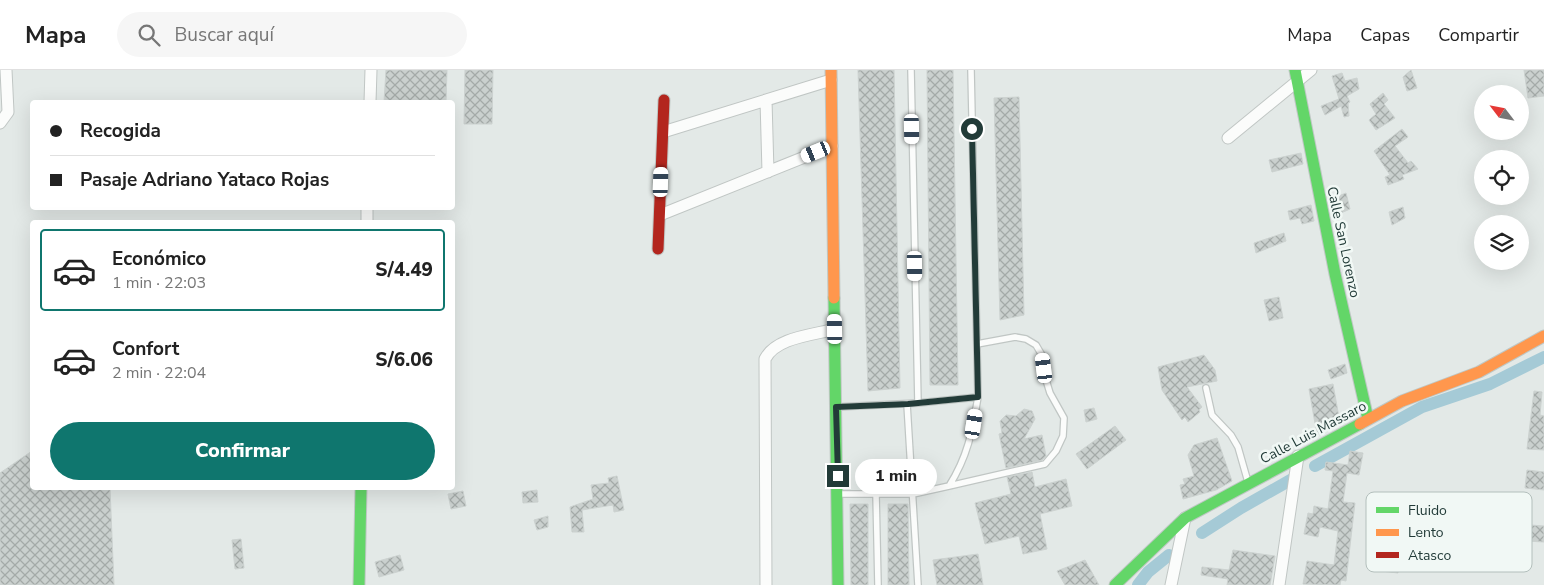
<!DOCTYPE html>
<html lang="es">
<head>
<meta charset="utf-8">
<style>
	:root { --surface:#fff; --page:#f6f6f6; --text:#222; --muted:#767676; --line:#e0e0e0; --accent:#0f766e }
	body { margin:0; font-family:"Nunito Sans",sans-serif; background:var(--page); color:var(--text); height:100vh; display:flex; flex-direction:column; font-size:19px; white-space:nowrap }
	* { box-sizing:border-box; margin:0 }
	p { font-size:16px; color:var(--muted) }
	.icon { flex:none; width:28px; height:28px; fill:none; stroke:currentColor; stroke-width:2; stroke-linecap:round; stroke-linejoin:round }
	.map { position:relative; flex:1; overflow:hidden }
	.drawer { position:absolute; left:30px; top:150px; width:425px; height:270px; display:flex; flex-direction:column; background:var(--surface); border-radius:5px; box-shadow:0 5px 20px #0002 }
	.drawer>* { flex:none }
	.top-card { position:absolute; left:30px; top:30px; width:425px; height:110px; border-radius:5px; box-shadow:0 5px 20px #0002; display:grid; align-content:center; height:110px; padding:0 20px; background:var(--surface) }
	.needle { width:32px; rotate:302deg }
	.controls { position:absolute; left:1474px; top:15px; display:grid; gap:10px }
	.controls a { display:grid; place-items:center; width:55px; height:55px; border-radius:50%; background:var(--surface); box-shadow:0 5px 20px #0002; font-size:25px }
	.end { position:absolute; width:22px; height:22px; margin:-11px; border:6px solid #223b38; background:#fff; box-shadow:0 0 0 2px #fff }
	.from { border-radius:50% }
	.bubble { position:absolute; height:35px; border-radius:18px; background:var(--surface); box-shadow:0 5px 20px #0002; font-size:16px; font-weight:800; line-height:35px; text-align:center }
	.car { position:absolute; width:15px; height:30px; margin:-15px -8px; border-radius:6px; box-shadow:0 0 4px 1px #0007; background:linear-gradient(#fff 24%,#345 0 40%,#fff 0 76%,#345 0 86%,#fff 0) }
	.top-card b { display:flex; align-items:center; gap:18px; height:48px; font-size:19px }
	.top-card b+b { border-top:1px solid var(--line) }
	.top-card i { width:12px; height:12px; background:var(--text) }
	ul { padding:9px 0 0; list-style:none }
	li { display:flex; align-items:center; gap:15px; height:82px; margin:0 10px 8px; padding:0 10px; border:2px solid transparent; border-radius:5px }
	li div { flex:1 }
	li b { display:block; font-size:19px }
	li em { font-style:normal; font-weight:800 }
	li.active { border-color:var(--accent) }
	li>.icon { width:45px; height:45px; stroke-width:1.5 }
	.primary-button { display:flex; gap:10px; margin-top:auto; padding:10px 20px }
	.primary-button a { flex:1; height:58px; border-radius:30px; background:var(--accent); color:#fff; font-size:20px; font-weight:800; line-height:58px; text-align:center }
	header { display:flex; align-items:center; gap:30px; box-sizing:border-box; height:70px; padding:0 25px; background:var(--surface); border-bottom:1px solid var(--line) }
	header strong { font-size:24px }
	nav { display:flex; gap:28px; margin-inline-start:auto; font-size:18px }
	.search { width:350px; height:45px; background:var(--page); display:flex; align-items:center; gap:12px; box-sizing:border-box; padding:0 18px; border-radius:28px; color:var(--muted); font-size:19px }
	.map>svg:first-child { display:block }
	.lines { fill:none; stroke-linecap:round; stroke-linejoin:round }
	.canal { stroke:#a5cad6; stroke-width:12 }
	.building { fill:url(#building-cross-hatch); stroke:#ccd2d0 }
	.lane-casing { stroke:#c0c6c4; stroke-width:8 }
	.street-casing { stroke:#c0c6c4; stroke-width:13 }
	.fast-casing { stroke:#bfc7c4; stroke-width:13 }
	.slow-casing { stroke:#bfc7c4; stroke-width:13 }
	.jam-casing { stroke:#bfc7c4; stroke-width:13 }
	.lane { stroke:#fbfcfb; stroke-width:5.5 }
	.street { stroke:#fbfcfb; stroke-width:11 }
	.fast { stroke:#63d668; stroke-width:11 }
	.slow { stroke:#ff974d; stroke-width:11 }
	.jam { stroke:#b3261e; stroke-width:11 }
	.route { stroke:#223b38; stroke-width:6 }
	.labels { text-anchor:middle; stroke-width:5; stroke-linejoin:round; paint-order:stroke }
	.street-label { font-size:14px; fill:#223b38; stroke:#f1f8f5 }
	.key { fill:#f1f8f5; stroke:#b3bfbc; stroke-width:1 }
	.key-label { font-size:14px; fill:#223b38 }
</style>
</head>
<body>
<header>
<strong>Mapa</strong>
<div class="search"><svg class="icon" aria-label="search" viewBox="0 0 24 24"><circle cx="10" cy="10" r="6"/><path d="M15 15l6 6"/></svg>Buscar aquí</div>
<nav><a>Mapa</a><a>Capas</a><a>Compartir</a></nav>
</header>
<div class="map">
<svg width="1544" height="515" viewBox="0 0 1544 515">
	<defs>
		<pattern id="building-cross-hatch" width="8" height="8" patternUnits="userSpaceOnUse" patternTransform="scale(1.25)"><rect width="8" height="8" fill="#cad0ce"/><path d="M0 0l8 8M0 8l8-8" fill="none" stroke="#a4aaa8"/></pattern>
	</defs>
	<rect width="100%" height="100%" fill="#e3e9e7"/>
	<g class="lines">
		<!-- canal -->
		<path class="canal" d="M1315 396 1422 337 1490 314 1544 287
			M1202 463 1241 438 1294 408
			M1138 515 1148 502 1169 485"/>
	</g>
	<!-- building -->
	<path class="building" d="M386 0H447L446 32H384Z
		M465 0H493L492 54H464Z
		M858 0H894L900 318 868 321Z
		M927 0H953L958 315H930Z
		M1411 0 1417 18 1407 21 1403 7Z
		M1524 0H1544V26L1528 28Z
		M1342 3 1345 11 1357 8 1359 19 1347 26 1350 32 1348 33 1349 46 1344 47 1341 36 1325 45 1321 36 1339 29 1332 6Z
		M1383 23 1388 30 1384 34 1395 48 1376 60 1369 50 1376 44 1370 34Z
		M1019 27 1024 245 1000 250 994 28Z
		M1402 59 1408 67 1395 76 1408 93 1411 91 1418 99 1402 105 1404 109 1388 115 1385 107 1390 105 1374 81Z
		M1301 83 1303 94 1272 102 1269 90Z
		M1346 123 1350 139 1341 143 1336 127Z
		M1311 135 1314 151 1302 154 1300 148 1290 150 1288 141Z
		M1403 137 1405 148 1392 155 1389 142Z
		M1284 163 1286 171 1256 183 1254 173Z
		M1279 227 1283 248 1269 251 1264 230Z
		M1204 285 1215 300 1217 311 1187 317 1202 337 1199 340 1200 342 1188 352 1185 347 1182 350 1162 320 1158 297Z
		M1345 294 1347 303 1331 309 1328 300Z
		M1333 314 1340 353 1317 365 1309 319Z
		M1534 321 1542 322 1540 345 1544 346V380L1527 379Z
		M1094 338 1097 349 1086 352 1084 340Z
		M1024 339 1032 341 1035 349 1024 369 1042 365 1046 386 1042 390 1006 398 999 364 1002 363 1000 351 1006 345 1016 346Z
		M1115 356 1126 370 1087 399 1076 384Z
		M1217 368 1232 411 1216 420 1183 429 1180 415 1185 414 1183 409 1194 406 1188 385 1194 375Z
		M32 381V418H110L114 515H0V403Z
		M1350 381 1363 383 1359 405 1347 403 1343 432 1355 433 1346 511 1341 510 1340 515 1303 514 1307 491 1334 495 1338 461 1320 457 1318 467 1304 464 1308 443 1313 444 1314 436 1328 439 1333 401 1325 400 1326 392 1348 395Z
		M1527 400 1544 402V420L1525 418Z
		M1032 402 1035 417 1066 409 1072 436 1040 444 1047 479 1023 484 1019 466 985 474 975 433 1011 424 1007 407Z
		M617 406 624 440 614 442 613 435 582 440 584 462H572L570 437 593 429 591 415 609 413 608 408Z
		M537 420 538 432 523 433 522 422Z
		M463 421 466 436 451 439 448 424Z
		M850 434H868V515H851Z
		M888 434H908L909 515H888Z
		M548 446V457L537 460 534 450Z
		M1517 454 1544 456V472L1525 471V467L1516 466Z
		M241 469 244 498 235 499 232 470Z
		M1233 480 1275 486 1270 515H1227L1228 509 1201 505 1202 497 1229 500Z
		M978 484 983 515H937L933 490Z
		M400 485 404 500 379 507 375 492Z
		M1085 490 1099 515H1065L1057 501Z
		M1382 492 1399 493 1398 503 1381 501Z"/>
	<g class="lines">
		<defs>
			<path id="lane" d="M1206 318 1212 345 1231 365 1238 377 1248 412
				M918 333 978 327
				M907 334 918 515
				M837 337 918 333 911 0
				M949 416 1045 394 1056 381 1063 366 1064 348 1050 323 1046 310 1043 287 1036 275 1026 269 1015 267 977 274
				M838 424H913L949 416C968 386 972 362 978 327L971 0
				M876 424 878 515"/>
			<path id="street" d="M766 30 768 102
				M370 32 371 0
				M0 53 8 42 6 0
				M663 62 831 10
				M1228 68 1311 0
				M660 145 832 76
				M367 152V138
				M766 515 765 289C776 267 814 265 835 259
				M1171 515 1185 448
				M1279 515 1298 386"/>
			<path id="fast" d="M1295 0 1335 204 1368 349
				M834 228 838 515
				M359 515 361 418
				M1115 515 1185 448 1360 354"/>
			<path id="slow" d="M831 0 834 228
				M1360 354 1402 331 1479 302 1544 266"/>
			<path id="jam" d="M658 179 664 30"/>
		</defs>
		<!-- lane casing -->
		<use href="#lane" class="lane-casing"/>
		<!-- street casing -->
		<use href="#street" class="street-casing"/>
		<!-- fast casing -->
		<use href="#fast" class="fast-casing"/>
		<!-- slow casing -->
		<use href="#slow" class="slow-casing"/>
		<!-- jam casing -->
		<use href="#jam" class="jam-casing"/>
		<!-- lane -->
		<use href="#lane" class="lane"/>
		<!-- street -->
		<use href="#street" class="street"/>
		<!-- fast -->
		<use href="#fast" class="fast"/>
		<!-- slow -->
		<use href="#slow" class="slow"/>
		<!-- jam -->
		<use href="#jam" class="jam"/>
	</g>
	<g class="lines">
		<!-- route -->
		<path class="route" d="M838 406 836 337 908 334 978 327 972 59"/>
	</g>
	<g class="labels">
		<!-- street labels -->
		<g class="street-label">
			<text transform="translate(1344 172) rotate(78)" y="5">Calle San Lorenzo</text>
			<text transform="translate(1313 362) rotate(-28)" y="5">Calle Luis Massaro</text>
		</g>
	</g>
	<!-- legend -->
	<rect x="1366" y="422" width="166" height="80" rx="8" class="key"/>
	<rect x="1376" y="437" width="23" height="6" fill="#63d668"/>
	<rect x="1376" y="459" width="23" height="7" fill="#ff974d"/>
	<rect x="1376" y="482" width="23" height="6" fill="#b3261e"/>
	<g class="key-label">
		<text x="1408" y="445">Fluido</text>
		<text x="1408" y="467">Lento</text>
		<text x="1408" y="490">Atasco</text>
	</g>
</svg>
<div class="controls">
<a><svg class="needle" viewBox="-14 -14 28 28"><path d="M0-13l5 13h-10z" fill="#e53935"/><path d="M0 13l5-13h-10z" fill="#767676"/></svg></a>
<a><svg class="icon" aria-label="locate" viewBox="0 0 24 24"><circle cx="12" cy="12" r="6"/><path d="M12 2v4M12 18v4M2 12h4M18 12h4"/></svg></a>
<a><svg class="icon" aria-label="layers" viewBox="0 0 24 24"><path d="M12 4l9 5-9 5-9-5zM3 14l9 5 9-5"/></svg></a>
</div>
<i class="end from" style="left:972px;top:59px"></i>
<i class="end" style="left:838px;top:406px"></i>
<div class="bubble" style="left:855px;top:389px;width:82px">1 min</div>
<i class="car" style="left:912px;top:59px;rotate:179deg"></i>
<i class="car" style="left:816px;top:82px;rotate:248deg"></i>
<i class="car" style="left:661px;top:112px;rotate:2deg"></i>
<i class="car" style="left:915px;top:196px;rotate:179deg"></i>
<i class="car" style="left:835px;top:259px;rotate:359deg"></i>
<i class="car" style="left:1044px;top:298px;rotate:353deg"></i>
<i class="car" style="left:974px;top:354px;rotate:9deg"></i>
<div class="top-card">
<b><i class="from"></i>Recogida</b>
<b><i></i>Pasaje Adriano Yataco Rojas</b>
</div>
<section class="drawer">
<ul>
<li class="active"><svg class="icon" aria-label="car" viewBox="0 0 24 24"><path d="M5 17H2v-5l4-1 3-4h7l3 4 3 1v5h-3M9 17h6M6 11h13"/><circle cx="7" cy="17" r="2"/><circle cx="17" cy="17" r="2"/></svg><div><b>Económico</b><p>1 min · 22:03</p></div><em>S/4.49</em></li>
<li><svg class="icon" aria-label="car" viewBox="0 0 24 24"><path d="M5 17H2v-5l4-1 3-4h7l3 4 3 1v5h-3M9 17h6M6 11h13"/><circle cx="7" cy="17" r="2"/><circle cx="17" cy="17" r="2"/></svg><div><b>Confort</b><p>2 min · 22:04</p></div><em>S/6.06</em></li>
</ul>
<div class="primary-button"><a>Confirmar</a></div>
</section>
</div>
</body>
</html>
